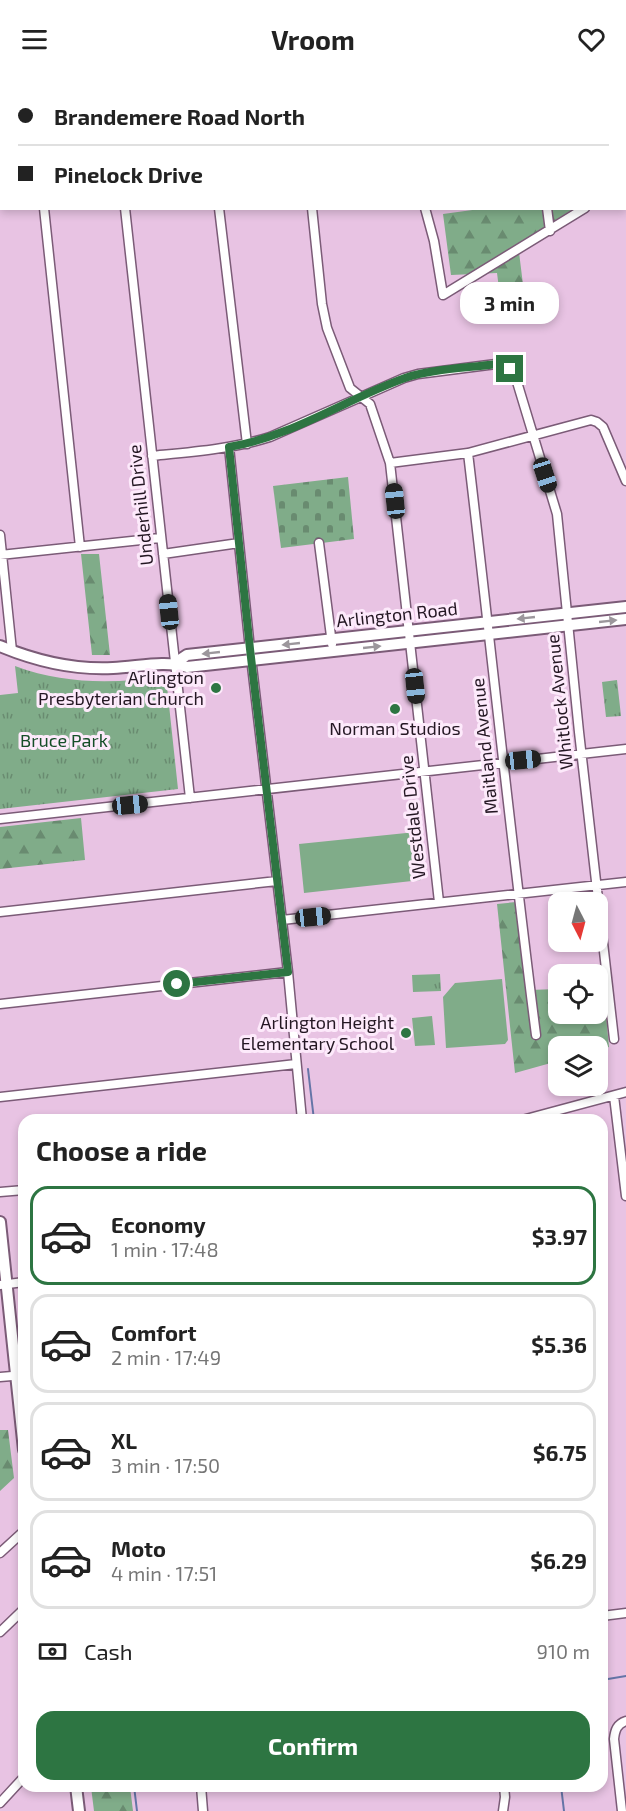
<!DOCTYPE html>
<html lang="en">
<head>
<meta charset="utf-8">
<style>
	:root { --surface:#fff; --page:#f6f6f6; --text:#222; --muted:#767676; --line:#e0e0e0; --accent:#2d7542 }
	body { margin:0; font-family:"Exo 2",sans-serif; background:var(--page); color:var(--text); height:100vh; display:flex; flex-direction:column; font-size:22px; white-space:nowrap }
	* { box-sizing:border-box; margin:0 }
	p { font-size:20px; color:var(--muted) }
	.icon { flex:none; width:33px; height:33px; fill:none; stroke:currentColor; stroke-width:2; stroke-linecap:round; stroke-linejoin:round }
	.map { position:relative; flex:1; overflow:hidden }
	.panel { position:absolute; left:18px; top:1036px; width:590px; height:678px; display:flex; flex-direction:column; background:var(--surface); border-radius:18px; box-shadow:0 3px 9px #0003 }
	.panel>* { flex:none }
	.banner { position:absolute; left:0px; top:0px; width:627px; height:132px; box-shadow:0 3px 9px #0003; display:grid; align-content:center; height:132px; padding:0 18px; background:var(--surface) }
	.needle { width:39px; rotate:174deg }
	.buttons { position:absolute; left:548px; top:814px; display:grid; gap:12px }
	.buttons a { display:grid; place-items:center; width:60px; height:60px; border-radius:12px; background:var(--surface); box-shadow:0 3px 9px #0003; font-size:30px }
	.end { position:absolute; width:27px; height:27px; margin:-14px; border:8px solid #2d7542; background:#fff; box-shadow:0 0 0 3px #fff }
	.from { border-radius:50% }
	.bubble { position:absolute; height:42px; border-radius:18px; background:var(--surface); box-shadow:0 3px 9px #0003; font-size:20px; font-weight:700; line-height:42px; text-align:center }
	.car { position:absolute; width:18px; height:36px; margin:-18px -9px; border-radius:8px; box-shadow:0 0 4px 2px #0007; background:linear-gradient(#222 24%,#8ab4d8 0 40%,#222 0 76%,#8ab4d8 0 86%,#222 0) }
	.banner b { display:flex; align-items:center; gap:21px; height:57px; font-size:22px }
	.banner b+b { border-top:2px solid var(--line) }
	.banner i { width:15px; height:15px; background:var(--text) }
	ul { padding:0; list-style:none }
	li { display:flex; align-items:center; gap:18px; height:99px; margin:0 12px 9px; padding:0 6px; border:3px solid var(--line); border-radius:18px }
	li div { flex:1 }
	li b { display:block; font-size:22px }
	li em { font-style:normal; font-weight:700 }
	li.active { border-color:var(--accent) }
	li>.icon { width:54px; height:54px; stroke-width:1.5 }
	h2 { padding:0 18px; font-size:27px; line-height:72px }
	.pay { display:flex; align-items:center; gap:15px; height:66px; padding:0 18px; font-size:22px }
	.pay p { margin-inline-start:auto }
	.action { display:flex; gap:12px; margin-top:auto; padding:12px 18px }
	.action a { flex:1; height:69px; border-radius:18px; background:var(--accent); color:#fff; font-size:24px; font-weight:700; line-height:69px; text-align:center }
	header { display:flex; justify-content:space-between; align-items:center; height:78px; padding:0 18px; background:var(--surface); font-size:27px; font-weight:700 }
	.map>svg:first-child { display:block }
	.green { fill:#80ac89 }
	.forest { fill:url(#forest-firs) }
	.cemetery { fill:url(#cemetery-stones) }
	.park { fill:url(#park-tufts) }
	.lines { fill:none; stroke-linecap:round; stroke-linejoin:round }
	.stream { stroke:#6575a7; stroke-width:2 }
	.minor-casing { stroke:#7b5b77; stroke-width:11 }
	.major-casing { stroke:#7b5b77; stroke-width:14 }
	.minor { stroke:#fff; stroke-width:8 }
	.major { stroke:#fff; stroke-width:10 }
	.oneway { fill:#9c979c }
	.route { stroke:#2d7542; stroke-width:8 }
	.poi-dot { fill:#2d7542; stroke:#fdeafb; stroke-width:2 }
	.labels { text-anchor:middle; stroke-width:6; stroke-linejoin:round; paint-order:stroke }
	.street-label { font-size:18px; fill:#241723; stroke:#fdeafb }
	.poi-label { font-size:18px; fill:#241723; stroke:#fdeafb; text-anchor:end }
	.park-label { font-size:18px; fill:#144e27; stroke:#fdeafb }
</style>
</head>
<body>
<header><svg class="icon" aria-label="menu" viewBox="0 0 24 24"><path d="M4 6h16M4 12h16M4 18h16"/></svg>Vroom<svg class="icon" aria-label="heart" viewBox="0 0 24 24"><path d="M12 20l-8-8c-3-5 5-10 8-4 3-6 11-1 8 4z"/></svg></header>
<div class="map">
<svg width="626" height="1733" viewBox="0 0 626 1733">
	<defs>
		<pattern id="forest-firs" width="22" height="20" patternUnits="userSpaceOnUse" patternTransform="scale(1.5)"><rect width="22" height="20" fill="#80ac89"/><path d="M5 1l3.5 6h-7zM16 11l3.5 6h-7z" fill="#698b70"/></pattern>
		<pattern id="cemetery-stones" width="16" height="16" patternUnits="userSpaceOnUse" patternTransform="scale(1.5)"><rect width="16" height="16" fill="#80ac89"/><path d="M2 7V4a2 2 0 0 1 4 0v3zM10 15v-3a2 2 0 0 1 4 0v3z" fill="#698b70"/></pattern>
		<pattern id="park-tufts" width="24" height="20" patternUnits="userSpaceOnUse" patternTransform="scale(1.5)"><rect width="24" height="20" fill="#80ac89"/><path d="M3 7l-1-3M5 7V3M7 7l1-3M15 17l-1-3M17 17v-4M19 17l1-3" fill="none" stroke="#698b70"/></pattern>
	</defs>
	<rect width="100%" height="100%" fill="#e8c3e3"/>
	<!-- green -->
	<path class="green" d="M416 754 421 802 304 815 299 766Z
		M502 901 508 962 505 966 446 970 443 919 455 905Z
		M432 938 435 967 415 968 412 940Z"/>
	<!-- forest -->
	<path class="forest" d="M487 130 573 131 518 166 527 239 503 242 497 195 451 197 443 136Z
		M81 476H99L110 577H92Z
		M81 740 85 782 0 791V749Z
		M516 824 529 912 558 911V936H597V906L603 905 609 969 597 973V969H558V983L515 995 497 826Z
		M0 1352H8L14 1400 0 1413Z
		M91 1709H130L133 1733H94Z"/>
	<!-- cemetery -->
	<path class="cemetery" d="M348 399 354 461 281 470 273 408Z"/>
	<!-- park -->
	<path class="park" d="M15 588C66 607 113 605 166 599L178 711 0 731V617L18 615Z
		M617 602 621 638 606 639 602 604Z
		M440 896 441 913 413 914 412 897Z"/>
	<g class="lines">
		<!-- stream -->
		<path class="stream" d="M308 991 314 1042
			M602 1602 626 1598
			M134 1708 137 1733
			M561 1708 564 1733"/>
		<defs>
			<path id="minor" d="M110 0V2
				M239 0V2
				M407 0 408 2
				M532 0V2
				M608 0V2
				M0 86 2 85
				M44 130 80 469
				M125 130 190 720
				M219 130 247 366
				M312 130 322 226 327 250 350 310 370 326 390 385 439 824
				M425 130 434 163 443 217 585 130
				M547 130 550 153
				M229 369 250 571 288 894 302 1042
				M468 375C491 569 511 763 536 957
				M152 378C192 374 232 371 270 359L404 300 418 296 496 286 505 288 514 294 557 436 579 654 614 961
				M390 385 468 375 591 342 597 344 603 349 626 403
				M0 457 12 573
				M319 465 332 566
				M163 476 239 465
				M0 477 160 460
				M0 741 626 671
				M0 834 277 803
				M282 842 626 804
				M0 926 288 894
				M614 1018 626 1118
				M0 1019 296 986
				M522 1042 626 1014
				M0 1114 24 1112
				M0 1207 24 1204
				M0 1299 24 1297
				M0 1475 24 1453
				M602 1538 626 1535
				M0 1554 24 1531
				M201 1708 203 1733
				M0 1725 24 1699
				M503 1733 505 1719 504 1708
				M622 1733 614 1661C615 1652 617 1646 626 1643"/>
			<path id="major" d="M0 568C36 583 74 592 113 590 138 589 164 582 187 589L626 541
				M175 585 187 577 626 529
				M0 1144 24 1372
				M76 1708 79 1733"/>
		</defs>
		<!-- minor casing -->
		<use href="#minor" class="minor-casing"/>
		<!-- major casing -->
		<use href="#major" class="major-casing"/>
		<!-- minor -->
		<use href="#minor" class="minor"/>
		<!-- major -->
		<use href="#major" class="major"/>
	</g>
	<!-- one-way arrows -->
	<defs><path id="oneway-solid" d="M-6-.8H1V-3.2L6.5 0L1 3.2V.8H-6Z" transform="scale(1.5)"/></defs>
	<g class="oneway">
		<use href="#oneway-solid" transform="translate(526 540) rotate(174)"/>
		<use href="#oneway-solid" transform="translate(608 543) rotate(-6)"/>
		<use href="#oneway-solid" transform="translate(291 566) rotate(174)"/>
		<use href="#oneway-solid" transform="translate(372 569) rotate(-6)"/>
		<use href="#oneway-solid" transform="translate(211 575) rotate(174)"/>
	</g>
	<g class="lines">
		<!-- route -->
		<path class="route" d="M177 906 288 894 250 571 229 369C291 359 346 321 405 300 431 291 468 290 496 286L505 288 510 291"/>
	</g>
	<!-- markers -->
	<g class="poi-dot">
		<circle cx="216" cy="610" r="6"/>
		<circle cx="395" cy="631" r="6"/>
		<circle cx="406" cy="955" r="6"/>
	</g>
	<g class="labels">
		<!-- street labels -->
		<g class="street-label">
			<text transform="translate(141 427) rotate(-96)" y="6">Underhill Drive</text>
			<text transform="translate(397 537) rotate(-6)" y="6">Arlington Road</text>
			<text transform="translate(560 624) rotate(-96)" y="6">Whitlock Avenue</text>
			<text transform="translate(485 668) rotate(-96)" y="6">Maitland Avenue</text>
			<text transform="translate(413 739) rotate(-96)" y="6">Westdale Drive</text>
		</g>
		<!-- poi labels -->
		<g class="poi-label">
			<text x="204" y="606">Arlington<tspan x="204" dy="21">Presbyterian Church</tspan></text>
			<text x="395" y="657" text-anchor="middle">Norman Studios</text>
			<text x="394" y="951">Arlington Height<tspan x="394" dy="21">Elementary School</tspan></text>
		</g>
		<!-- park labels -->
		<g class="park-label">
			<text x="64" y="669">Bruce Park</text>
		</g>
	</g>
</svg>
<div class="buttons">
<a><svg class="needle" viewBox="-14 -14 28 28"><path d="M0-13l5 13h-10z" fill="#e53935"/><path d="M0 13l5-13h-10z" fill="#767676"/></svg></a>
<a><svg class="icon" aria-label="locate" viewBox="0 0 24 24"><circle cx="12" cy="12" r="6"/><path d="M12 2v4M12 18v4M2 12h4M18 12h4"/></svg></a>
<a><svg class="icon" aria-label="layers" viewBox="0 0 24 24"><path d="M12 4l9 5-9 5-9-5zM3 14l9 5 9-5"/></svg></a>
</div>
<i class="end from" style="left:177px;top:906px"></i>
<i class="end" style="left:510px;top:291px"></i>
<div class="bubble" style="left:460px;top:204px;width:99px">3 min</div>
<i class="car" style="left:545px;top:397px;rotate:162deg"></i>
<i class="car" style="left:395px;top:423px;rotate:354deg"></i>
<i class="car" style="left:169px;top:534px;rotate:354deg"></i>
<i class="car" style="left:415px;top:608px;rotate:174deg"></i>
<i class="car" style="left:523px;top:682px;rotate:84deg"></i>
<i class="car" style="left:130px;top:727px;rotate:84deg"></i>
<i class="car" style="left:313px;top:839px;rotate:84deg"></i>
<div class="banner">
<b><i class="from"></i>Brandemere Road North</b>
<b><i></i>Pinelock Drive</b>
</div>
<section class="panel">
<h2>Choose a ride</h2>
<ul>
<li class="active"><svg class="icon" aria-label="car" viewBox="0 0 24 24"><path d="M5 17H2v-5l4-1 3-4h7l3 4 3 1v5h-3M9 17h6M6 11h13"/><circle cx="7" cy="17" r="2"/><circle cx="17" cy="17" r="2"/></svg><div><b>Economy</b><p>1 min · 17:48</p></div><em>$3.97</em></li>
<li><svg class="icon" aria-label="car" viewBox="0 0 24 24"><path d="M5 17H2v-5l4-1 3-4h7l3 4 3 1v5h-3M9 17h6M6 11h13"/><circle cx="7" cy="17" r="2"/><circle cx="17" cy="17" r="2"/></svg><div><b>Comfort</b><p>2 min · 17:49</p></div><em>$5.36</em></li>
<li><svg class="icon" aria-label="car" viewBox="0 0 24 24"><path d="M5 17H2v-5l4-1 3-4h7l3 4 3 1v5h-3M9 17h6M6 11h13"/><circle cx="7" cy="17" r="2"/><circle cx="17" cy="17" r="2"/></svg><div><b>XL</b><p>3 min · 17:50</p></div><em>$6.75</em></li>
<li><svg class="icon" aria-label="car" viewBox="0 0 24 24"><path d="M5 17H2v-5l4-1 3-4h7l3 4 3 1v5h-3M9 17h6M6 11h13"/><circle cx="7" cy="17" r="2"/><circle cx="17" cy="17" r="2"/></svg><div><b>Moto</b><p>4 min · 17:51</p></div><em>$6.29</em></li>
</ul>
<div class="pay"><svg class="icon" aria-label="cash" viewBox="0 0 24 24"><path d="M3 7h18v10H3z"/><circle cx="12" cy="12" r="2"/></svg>Cash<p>910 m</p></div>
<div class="action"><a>Confirm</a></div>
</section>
</div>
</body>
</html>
